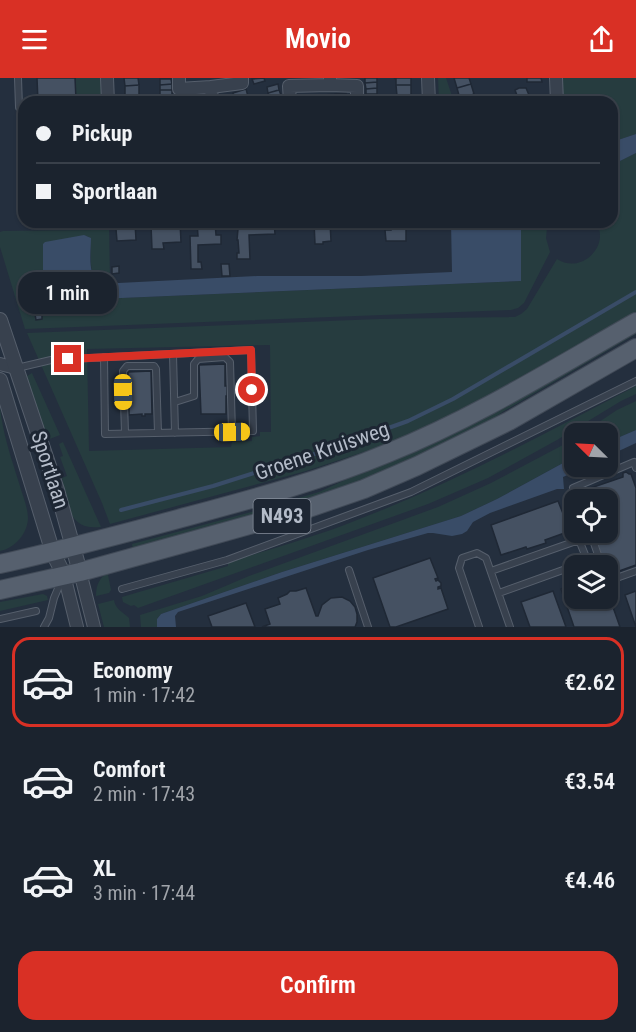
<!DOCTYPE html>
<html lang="en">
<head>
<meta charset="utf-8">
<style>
	:root { --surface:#1b232e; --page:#282f3a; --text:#f1f3f6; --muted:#a0a4aa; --line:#39404a; --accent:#d93025 }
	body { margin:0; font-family:"Roboto Condensed",sans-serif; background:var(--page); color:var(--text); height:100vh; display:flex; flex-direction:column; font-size:22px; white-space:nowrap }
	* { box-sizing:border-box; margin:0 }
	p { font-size:20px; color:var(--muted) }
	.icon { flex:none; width:33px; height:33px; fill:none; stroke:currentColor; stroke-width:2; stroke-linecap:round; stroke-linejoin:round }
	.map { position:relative; height:549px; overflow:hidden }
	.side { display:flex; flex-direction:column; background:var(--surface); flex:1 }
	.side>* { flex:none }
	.banner { position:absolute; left:18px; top:18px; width:600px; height:132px; border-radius:18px; box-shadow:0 2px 4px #0004,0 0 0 2px var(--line); display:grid; align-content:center; height:132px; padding:0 18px; background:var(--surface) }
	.needle { width:39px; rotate:294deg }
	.tools { position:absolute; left:564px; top:345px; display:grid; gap:12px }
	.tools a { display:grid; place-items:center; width:54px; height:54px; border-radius:12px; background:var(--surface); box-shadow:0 2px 4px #0004,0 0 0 2px var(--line); font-size:30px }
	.end { position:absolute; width:27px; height:27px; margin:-14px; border:8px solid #d93025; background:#fff; box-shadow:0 0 0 3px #fff }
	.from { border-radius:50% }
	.bubble { position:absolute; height:42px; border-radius:18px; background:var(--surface); box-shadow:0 2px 4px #0004,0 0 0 2px var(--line); font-size:20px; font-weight:600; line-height:42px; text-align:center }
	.car { position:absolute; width:18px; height:36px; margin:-18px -9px; border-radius:8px; box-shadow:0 0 4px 2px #0007; background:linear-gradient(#f5c518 24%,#345 0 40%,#f5c518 0 76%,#345 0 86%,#f5c518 0) }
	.banner b { display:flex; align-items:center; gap:21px; height:57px; font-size:22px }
	.banner b+b { border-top:2px solid var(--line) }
	.banner i { width:15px; height:15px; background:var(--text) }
	ul { padding:10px 0 0; list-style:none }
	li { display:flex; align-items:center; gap:18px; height:90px; margin:0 12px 9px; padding:0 6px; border:3px solid transparent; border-radius:18px }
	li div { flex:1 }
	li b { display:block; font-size:22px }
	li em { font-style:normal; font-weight:600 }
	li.on { border-color:var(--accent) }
	li>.icon { width:54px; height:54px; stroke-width:1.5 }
	.button { display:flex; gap:12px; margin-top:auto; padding:12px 18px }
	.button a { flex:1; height:69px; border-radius:18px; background:var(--accent); color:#fff; font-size:24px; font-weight:600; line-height:69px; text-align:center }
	header { display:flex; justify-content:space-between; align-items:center; height:78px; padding:0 18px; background:var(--accent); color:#fff; font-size:27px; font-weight:600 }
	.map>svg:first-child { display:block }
	.green { fill:#263c3f; fill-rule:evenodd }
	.water { fill:#394c67 }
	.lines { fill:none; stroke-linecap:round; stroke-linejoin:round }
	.stream { stroke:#394c67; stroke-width:4 }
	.building { fill:#455162; stroke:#1f2835; stroke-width:1.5 }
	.service-casing { stroke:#565f6c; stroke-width:8 }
	.minor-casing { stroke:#565f6c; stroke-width:14 }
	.tertiary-casing { stroke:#565f6c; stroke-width:16 }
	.primary-casing { stroke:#414a57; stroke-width:20 }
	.service { stroke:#38414e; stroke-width:6 }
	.minor { stroke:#38414e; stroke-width:12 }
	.tertiary { stroke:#38414e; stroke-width:14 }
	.primary { stroke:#56606e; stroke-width:18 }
	.route { stroke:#d93025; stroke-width:8 }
	.labels { text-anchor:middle; stroke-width:6; stroke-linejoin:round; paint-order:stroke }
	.shield { fill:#1d2633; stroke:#878f9c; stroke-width:1.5 }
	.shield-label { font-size:20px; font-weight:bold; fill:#b4bcc9 }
	.street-label { font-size:21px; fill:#b4bcc9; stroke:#1d2633 }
</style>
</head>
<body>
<header><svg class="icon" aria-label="menu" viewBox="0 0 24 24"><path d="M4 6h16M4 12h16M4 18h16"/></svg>Movio<svg class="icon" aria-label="share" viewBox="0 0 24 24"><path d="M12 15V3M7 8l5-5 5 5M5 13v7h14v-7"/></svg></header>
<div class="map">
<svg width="636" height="549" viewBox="0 0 636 549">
	<rect width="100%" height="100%" fill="#242f3e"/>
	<!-- green -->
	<path class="green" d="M76 0H103L104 24H70V22H76Z
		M438 0H446L454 24H439Z
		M560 0H636V56L612 64V24H560Z
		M636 75V235L488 320 400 362 306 393 110 446 102 425 27 255 379 241 515 239 521 236 527 231 557 181C581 197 611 168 596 144H612V87ZM270 267 271 354H260V358L252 359V363L232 364 231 369 89 373 87 271Z
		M92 144H109L110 206H99C88 195 91 175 91 161L87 158 75 159 43 166V197L39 205 34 208 28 224 521 203V144H551L547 150 546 160 550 174 524 225 518 230 511 232 25 251 0 169V154L3 153 91 152Z
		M636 250V256L504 333 476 352 385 395 318 419 133 473 132 466 255 433 319 414 460 349Z
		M32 295 60 357 47 362 25 303 27 298Z
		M636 308V316L621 323 557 362 488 400 428 426 138 530 134 527 131 528 123 524 122 519 228 488V484C271 471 315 459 357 442 454 405 544 356 636 308Z
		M636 323V352L608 364V356H581L617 332Z
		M0 329C3 357 11 379 19 405 22 416 28 429 28 441 27 456 15 470 0 473Z
		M574 359V379L497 421 461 438 282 494 161 536 157 541V549H141L140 537 202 518 249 498 438 429 491 405 561 368Z
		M63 364 101 449C67 453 67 424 62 400L67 398 60 379 63 378 59 366Z
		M111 493 108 497 111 512 109 515 96 518C96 506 100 498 111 493Z
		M43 516 47 518 48 522 0 533V524Z
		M114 522C115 531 123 534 129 540L130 549H104L98 526Z"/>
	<!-- water -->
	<path class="water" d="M636 56V75L612 87V64Z
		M451 144H521V203L28 224 24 222 23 216 24 210C33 208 41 207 43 197V166L45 164 84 157 91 160C91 175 87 195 99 206L257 198H361L452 194Z
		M636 352V365L608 378V364Z
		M574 379V388L586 389 563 399 564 411H557L490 435 473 444 467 453 462 456 452 458 433 455H428L368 472 178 534 175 538 176 549H157V541L161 536 282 494 461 438 497 421Z"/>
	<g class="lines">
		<!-- stream -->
		<path class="stream" d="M121 432 213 408 321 374 408 343 453 321 636 214"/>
	</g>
	<!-- building -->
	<path class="building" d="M37 0H75L76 22H69V24H38Z
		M124 0H138L139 7 125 8Z
		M264 0 265 3 254 6 252 1Z
		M365 0H377V4L365 5Z
		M394 0H411V7H396V1Z
		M454 0H469L471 6 457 10Z
		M527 0H541L542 4H527Z
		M160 1H171L172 6 160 7Z
		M377 4V10L366 11 365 5Z
		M172 6V12H160V7Z
		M278 6 279 12 268 15 267 9Z
		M471 6 474 16 460 21 457 10Z
		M139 7V18L125 19V8Z
		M396 7H411V18H397Z
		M377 10V16H366V11Z
		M519 10H526L529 17 518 20 515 12Z
		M246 11 249 22 235 24 233 15Z
		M160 12H172V17L160 18Z
		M279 12 281 17 270 20 268 15Z
		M346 15V24H335V16Z
		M335 16V24H324V17Z
		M366 16H377V21L366 22Z
		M474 16 476 22 481 21 482 24H461L460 21Z
		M193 17V24H179V18Z
		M281 17 282 23 271 24 270 20Z
		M313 17V24H302V18Z
		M313 17H324V24H313Z
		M139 18V24H125V19Z
		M397 18H411L412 24H397Z
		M109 144H135L136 162 117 163 116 151H110Z
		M167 144H180L181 164 163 165 164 171H152L151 147V149L167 148Z
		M197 144H215L216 157H221V166L198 167V184H201L202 191H191L190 158H198Z
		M233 144H274L275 156 249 157 250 181H237V175H239L238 162H237L238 151H234Z
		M314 144H330L331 163 323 164V166H315Z
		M391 144H406V163H386L385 152H391Z
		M221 186H229L230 198H222Z
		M119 188V195L112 196V189Z
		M35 236H42V241L36 242Z
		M225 286V308H227V318H226V336H201L199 287Z
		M151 293 152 336H145V338H142V336L129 337V322H127V318H129L128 301H126V297H128V294Z
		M626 394 629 396H631L636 410V487L608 497V488H605L593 454H608V422H582L579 414 623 399V395Z
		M558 423 570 453 545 462 546 465 527 471 526 469 501 477 491 447Z
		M430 480 438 500 435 501 436 503 438 502 441 505V508L438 509V511L441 510 448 531 396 549H390L373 500Z
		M574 506V520H608V515L620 549H574L561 511Z
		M306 510 316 538H318L322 527 331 520 342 519 350 523 355 529 357 536V544L355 549H262L270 546 265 531 280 526 278 520 287 516 290 513H296Z
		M553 513 566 549H530L521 524Z
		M636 513V549L625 517Z
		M246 525 255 549H212L208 538Z"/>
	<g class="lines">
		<defs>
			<path id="service" d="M18 0 19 29
				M173 276 175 355
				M17 290 51 282 251 272 253 353 105 356 104 279
				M175 324 194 318V286L198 281 225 279 230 284 232 354
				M125 355 123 293 127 288H154L156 291 158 355
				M578 422 573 410 634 384 636 390
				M590 454 602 488
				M349 492 368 549
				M491 493 579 462 588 484 577 488
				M608 503 636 493
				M122 511 227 482 411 414 636 303
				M499 515 574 488
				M0 541 36 533
				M44 549 49 540 54 520 62 501
				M479 549 459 490 462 480 477 475 486 480 510 549"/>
			<path id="minor" d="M107 0 108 24
				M179 0V11L211 9 212 24
				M330 0V7L357 8V24
				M428 0 429 24
				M556 0 557 24
				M211 9 242 5V0
				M290 24 289 8 330 7
				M0 286 16 290
				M80 494 94 549
				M64 497 77 549"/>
			<path id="tertiary" d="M0 242 57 412 80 494
				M0 302 53 475 64 497"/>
			<path id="primary" d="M0 486C63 472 126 455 189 438 256 420 323 402 388 375 475 340 555 290 636 244
				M0 512 80 494 192 463 303 432 364 411 417 388 509 343 636 270"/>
		</defs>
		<!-- service casing -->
		<use href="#service" class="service-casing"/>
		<!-- minor casing -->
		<use href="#minor" class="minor-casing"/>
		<!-- tertiary casing -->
		<use href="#tertiary" class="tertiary-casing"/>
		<!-- primary casing -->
		<use href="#primary" class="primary-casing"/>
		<!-- service -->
		<use href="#service" class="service"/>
		<!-- minor -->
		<use href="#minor" class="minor"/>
		<!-- tertiary -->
		<use href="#tertiary" class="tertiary"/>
		<!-- primary -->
		<use href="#primary" class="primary"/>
	</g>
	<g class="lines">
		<!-- route -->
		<path class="route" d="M68 281 251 272 252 312"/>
	</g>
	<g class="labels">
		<!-- shield labels -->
		<rect class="shield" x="253.5" y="421" width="57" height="34" rx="4.5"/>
		<g class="shield-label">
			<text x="282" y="445">N493</text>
		</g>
		<!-- street labels -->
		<g class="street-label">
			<text transform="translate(322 373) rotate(-19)" y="7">Groene Kruisweg</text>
			<text transform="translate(50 392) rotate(72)" y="7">Sportlaan</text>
		</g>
	</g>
</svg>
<div class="tools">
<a><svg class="needle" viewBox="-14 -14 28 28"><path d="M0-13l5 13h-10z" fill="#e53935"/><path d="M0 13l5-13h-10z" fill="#a0a4aa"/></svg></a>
<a><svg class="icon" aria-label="locate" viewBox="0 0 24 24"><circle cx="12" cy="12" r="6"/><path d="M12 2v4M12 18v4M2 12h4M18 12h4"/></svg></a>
<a><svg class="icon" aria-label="layers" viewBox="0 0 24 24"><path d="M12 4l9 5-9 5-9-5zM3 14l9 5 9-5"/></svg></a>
</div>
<i class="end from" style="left:252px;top:312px"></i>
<i class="end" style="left:68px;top:281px"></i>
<div class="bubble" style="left:18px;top:194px;width:99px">1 min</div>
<i class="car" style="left:123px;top:314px;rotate:179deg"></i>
<i class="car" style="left:232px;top:354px;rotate:89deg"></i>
<div class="banner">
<b><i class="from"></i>Pickup</b>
<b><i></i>Sportlaan</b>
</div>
</div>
<section class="side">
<ul>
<li class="on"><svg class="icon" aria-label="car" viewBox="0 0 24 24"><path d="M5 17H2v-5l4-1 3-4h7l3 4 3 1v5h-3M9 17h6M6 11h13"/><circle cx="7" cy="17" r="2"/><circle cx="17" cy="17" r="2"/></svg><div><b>Economy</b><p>1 min · 17:42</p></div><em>€2.62</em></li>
<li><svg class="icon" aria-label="car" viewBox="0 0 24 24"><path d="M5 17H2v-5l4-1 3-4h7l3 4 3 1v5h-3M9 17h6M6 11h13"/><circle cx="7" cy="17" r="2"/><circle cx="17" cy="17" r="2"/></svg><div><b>Comfort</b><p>2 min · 17:43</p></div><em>€3.54</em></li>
<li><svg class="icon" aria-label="car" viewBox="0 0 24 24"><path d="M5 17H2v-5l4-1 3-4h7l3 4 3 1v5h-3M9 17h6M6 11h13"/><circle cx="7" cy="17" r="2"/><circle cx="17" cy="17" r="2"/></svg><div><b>XL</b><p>3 min · 17:44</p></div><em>€4.46</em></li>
</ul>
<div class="button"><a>Confirm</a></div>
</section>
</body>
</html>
